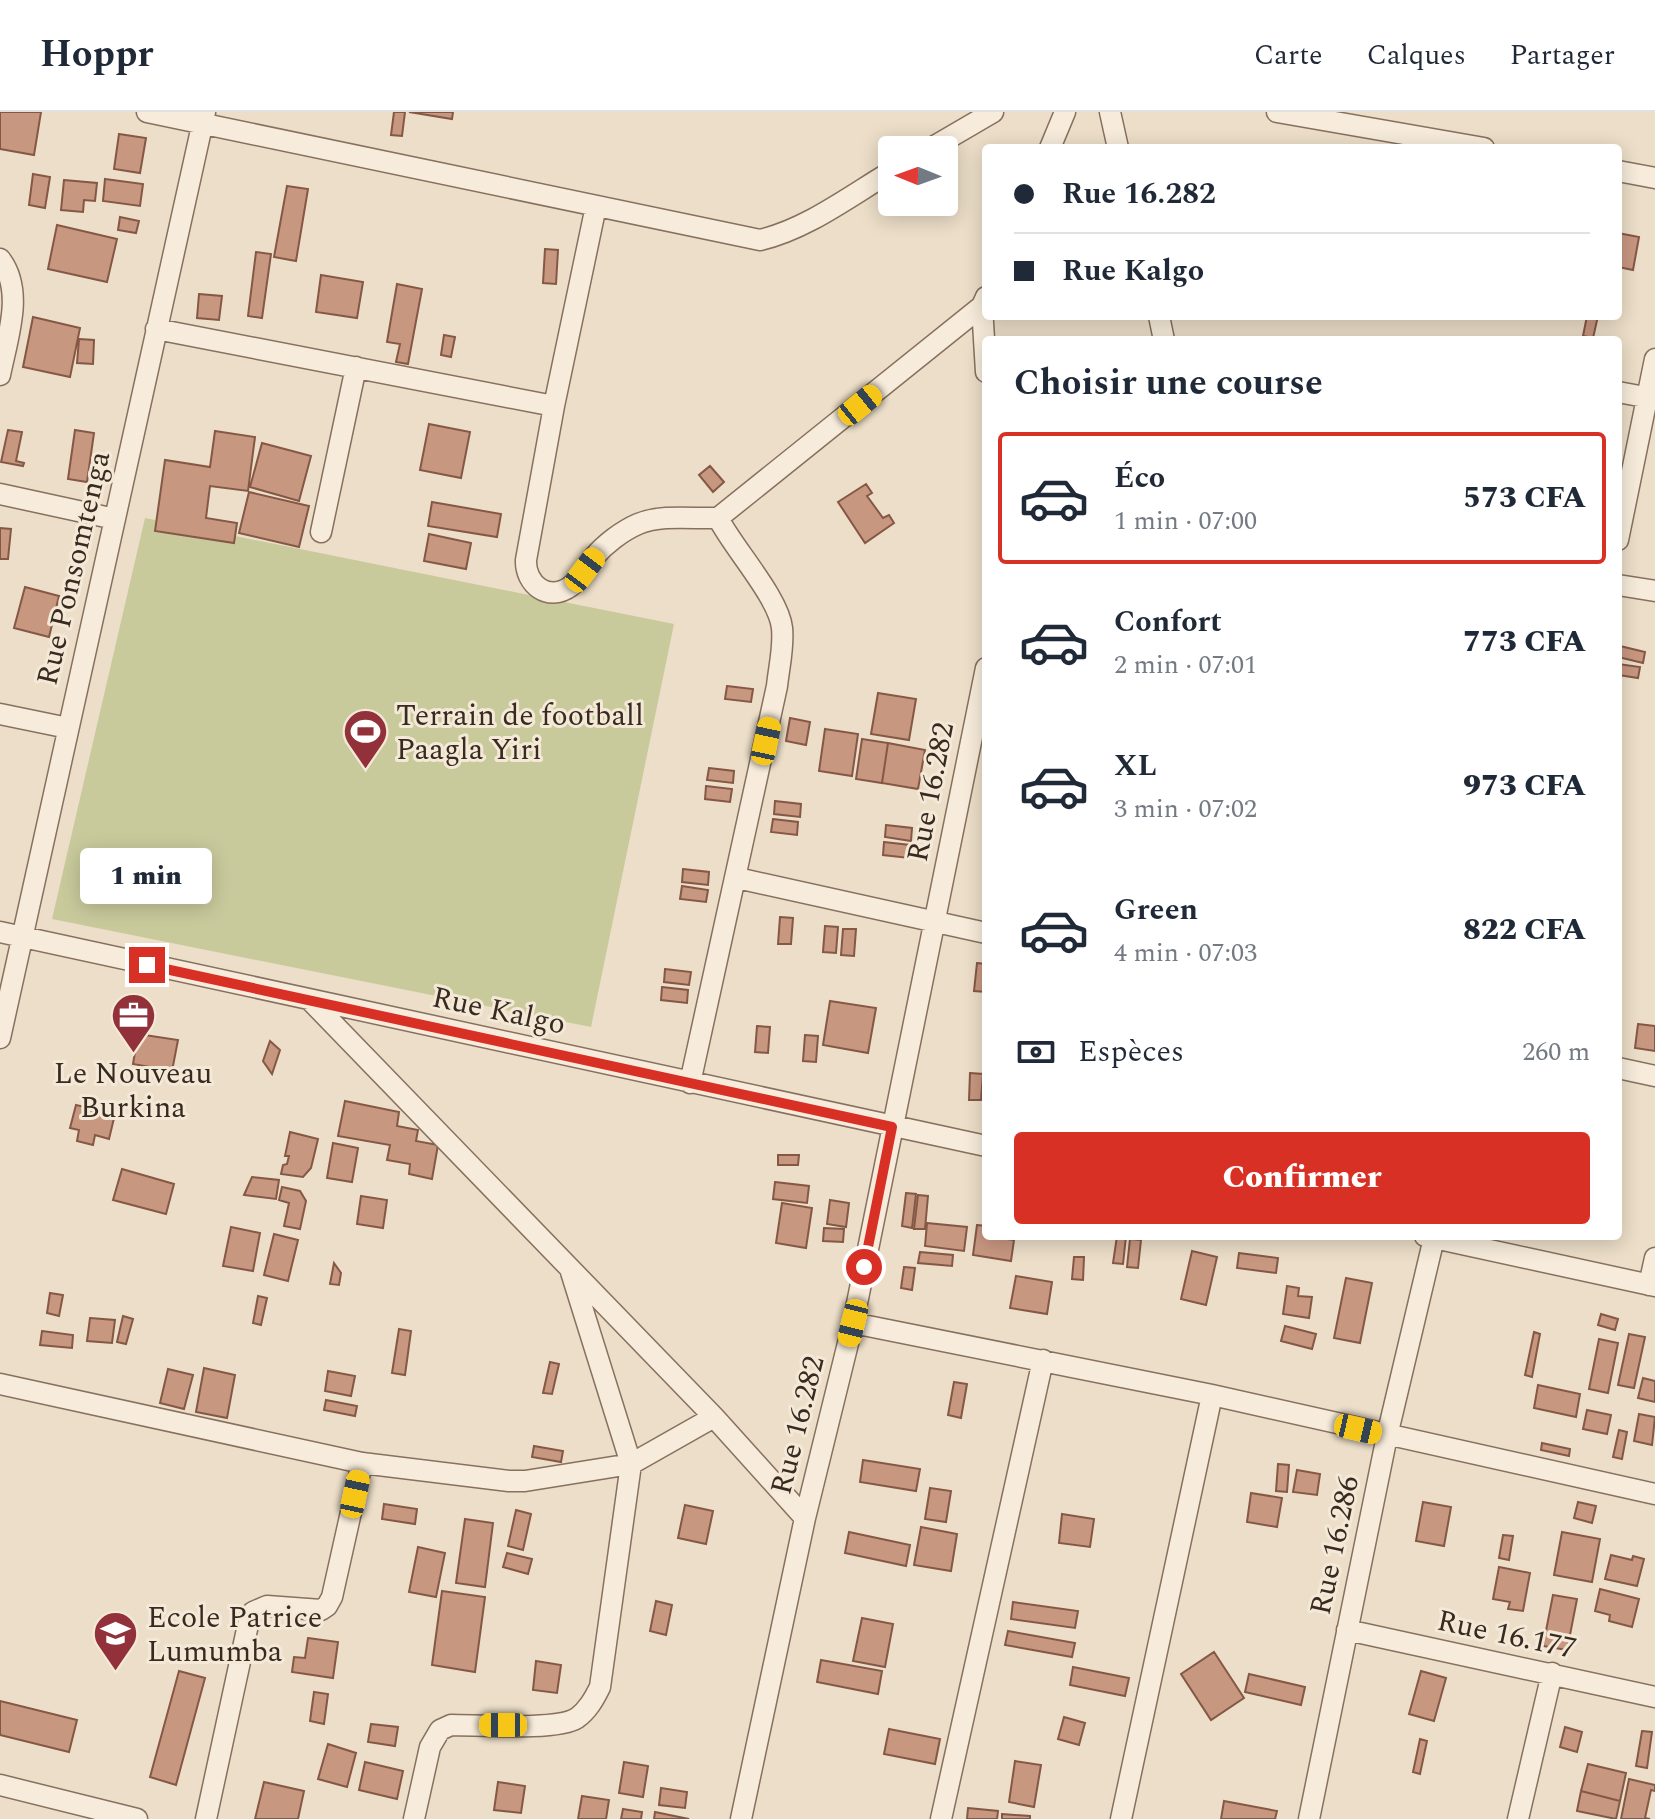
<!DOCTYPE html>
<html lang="fr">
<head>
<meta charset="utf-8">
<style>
	:root { --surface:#fff; --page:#f2f2f3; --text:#1f2937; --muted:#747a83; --line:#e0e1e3; --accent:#d93025 }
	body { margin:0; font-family:Spectral,serif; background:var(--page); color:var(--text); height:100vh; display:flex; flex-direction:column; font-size:30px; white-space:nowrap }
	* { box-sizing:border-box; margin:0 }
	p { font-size:26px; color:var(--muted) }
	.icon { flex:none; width:44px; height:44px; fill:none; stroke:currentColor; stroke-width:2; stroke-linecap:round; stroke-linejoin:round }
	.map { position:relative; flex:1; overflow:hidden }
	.panel { position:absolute; left:982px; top:224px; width:640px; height:904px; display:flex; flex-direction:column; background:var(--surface); border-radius:8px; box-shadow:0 4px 20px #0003 }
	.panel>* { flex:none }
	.top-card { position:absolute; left:982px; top:32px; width:640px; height:176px; border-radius:8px; box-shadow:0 4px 20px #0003; display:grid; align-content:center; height:176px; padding:0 32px; background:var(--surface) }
	.needle { width:52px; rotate:271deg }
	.tools { position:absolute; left:878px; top:24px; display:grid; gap:16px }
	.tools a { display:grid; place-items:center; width:80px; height:80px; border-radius:8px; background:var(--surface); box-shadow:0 4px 20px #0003; font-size:40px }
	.end { position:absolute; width:36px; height:36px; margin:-18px; border:10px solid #d93025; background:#fff; box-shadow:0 0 0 4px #fff }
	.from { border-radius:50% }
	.bubble { position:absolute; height:56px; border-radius:8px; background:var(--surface); box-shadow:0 4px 20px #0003; font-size:26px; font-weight:800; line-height:56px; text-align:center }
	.car { position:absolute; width:24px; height:48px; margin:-24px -12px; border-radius:10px; box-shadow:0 0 6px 2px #0007; background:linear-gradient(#f5c518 24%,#345 0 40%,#f5c518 0 76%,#345 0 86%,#f5c518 0) }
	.top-card b { display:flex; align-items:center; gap:28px; height:76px; font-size:30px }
	.top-card b+b { border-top:2px solid var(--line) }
	.top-card i { width:20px; height:20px; background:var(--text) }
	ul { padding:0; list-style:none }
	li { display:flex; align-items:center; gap:24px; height:132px; margin:0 16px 12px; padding:0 16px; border:4px solid transparent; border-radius:8px }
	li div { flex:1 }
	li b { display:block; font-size:30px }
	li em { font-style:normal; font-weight:800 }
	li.current { border-color:var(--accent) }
	li>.icon { width:72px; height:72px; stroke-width:1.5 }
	h2 { padding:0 32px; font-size:36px; line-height:96px }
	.pay { display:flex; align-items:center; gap:20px; height:88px; padding:0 32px; font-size:30px }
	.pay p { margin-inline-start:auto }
	.button { display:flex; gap:16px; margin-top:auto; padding:16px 32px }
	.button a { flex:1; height:92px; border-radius:8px; background:var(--accent); color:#fff; font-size:32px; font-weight:800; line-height:92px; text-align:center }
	header { display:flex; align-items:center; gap:48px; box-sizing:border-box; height:112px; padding:0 40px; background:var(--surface); border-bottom:2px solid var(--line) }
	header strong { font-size:38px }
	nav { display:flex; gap:44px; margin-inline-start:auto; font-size:28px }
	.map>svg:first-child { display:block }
	.green { fill:#c9ca9c }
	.building { fill:#c89780; stroke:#855845; stroke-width:2 }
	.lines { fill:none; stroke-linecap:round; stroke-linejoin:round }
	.street-casing { stroke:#87705e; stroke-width:23 }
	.street { stroke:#f7ecdb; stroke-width:20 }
	.route { stroke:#d93025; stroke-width:10 }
	.labels { text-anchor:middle; stroke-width:6; stroke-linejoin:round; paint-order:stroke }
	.street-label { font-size:30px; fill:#382a21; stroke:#f4e9d7 }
	.poi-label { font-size:30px; fill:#382a21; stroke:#f4e9d7; text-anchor:start }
</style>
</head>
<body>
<header>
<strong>Hoppr</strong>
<nav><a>Carte</a><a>Calques</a><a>Partager</a></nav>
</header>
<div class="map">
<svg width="1655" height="1707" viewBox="0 0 1655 1707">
	<rect width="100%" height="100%" fill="#ecdec8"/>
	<!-- green -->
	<path class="green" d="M145 406 674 512 591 915 52 807Z"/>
	<!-- building -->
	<path class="building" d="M0 0H41L34 43 0 37Z
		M394 0H405L402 24 391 23Z
		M409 0H453L452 7Z
		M119 22 146 26 140 61 114 57Z
		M33 62 50 65 45 96 29 93Z
		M105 67 143 72 140 94 103 89Z
		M64 68 97 71 95 89 84 88 83 100 61 98Z
		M287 74 308 77 296 149 274 145Z
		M120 105 139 109 136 121 118 118Z
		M57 113 117 127 107 170 48 157Z
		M1618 121 1639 125 1633 158 1618 155Z
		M545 137 558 138 556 172 543 171Z
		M256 140 271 142 262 206 248 204Z
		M321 163 363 170 357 206 316 200Z
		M397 172 422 177 408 252 396 250 400 232 387 230Z
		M199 182 222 184 219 208 197 206Z
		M1587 204H1598L1593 226 1583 224Z
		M33 205 80 216 70 265 23 255Z
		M444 223 455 225 451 245 441 243Z
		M79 227 94 228 93 252 77 251Z
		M429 312 470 320 461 366 420 358Z
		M8 318 22 320 16 349 24 351 23 354 1 350Z
		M75 318 94 321 87 370 68 367Z
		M215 319 255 325 248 379 210 374 206 406 237 411 234 431 155 419 165 348 210 355Z
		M262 331 311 344 299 389 250 375Z
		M710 354 724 370 713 380 699 363Z
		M866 372 872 381 867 384 883 406 889 403 894 411 865 431 838 390Z
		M249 380 309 394 299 435 239 421Z
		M432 390 501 402 497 425 428 414Z
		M0 416 11 417 8 447H0Z
		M429 422 471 431 466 457 424 449Z
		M25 475 59 484 49 525 14 516Z
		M1620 534 1645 540 1643 551 1618 545Z
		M1618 552 1640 555 1638 566 1618 563Z
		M727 574 753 577 751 590 725 587Z
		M878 581 916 587 909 628 871 622Z
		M790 606 810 610 806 633 786 629Z
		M825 617 858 622 852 664 819 659Z
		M862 627 888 631 882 671 856 667Z
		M888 631 925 638 918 677 882 671Z
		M709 656 734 659 733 671 707 668Z
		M706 674 732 677 730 690 705 687Z
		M775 689 801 692 800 705 774 702Z
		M773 707 798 710 797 723 771 720Z
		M886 713 912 716 911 729 885 725Z
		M884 730 910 733 909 746 883 743Z
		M683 757 709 760 708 773 682 770Z
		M682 774 708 778 706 790 680 787Z
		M780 805 793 806 791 832H778Z
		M825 814 838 815 836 841 823 840Z
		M843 817H856L854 844 841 843Z
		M977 851 986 852V880L974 879Z
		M665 857 691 860 689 873 664 870Z
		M662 875 688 878 687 891 661 888Z
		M830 889 876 896 868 941 823 933Z
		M1638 912 1655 914V939L1635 936Z
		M757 914 770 915 768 941 755 940Z
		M138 922 178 928 172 959 133 952Z
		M805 923 818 924 816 950 803 949Z
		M270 929 280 938 272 962 263 949Z
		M970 961 983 962 981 988H969Z
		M345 989 399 1000 397 1014 418 1018 416 1029 438 1033 432 1067 409 1062 410 1052 387 1048 390 1033 338 1024Z
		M76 993 115 1002 109 1027 95 1023 93 1033 77 1029 79 1018 70 1016Z
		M290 1020 318 1027 311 1056 303 1065 281 1062 283 1053 287 1052 289 1044H285Z
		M333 1031 358 1036 352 1070 327 1066Z
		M778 1043H799L798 1053H778Z
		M122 1057 174 1072 166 1102 113 1088Z
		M252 1065 279 1068 276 1087 244 1083Z
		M775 1070 809 1074 807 1091 773 1087Z
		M282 1075 300 1079 306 1089 300 1117 284 1114 289 1091 279 1088Z
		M906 1081 916 1082 912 1116 902 1114Z
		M918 1083 928 1084 925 1117H914Z
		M361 1084 387 1088 383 1116 357 1112Z
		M830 1088 849 1091 846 1115 827 1112Z
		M782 1091 812 1096 806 1136 776 1131Z
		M927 1111 967 1115 964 1139 925 1134Z
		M977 1113 986 1114V1124L1014 1128 1011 1149 973 1143Z
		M231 1115 260 1121 253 1159 223 1154Z
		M824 1116 844 1117 843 1130 823 1129Z
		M274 1122 298 1128 288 1169 264 1163Z
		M1117 1124H1126L1123 1152 1113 1151Z
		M1130 1127 1141 1128 1138 1156 1127 1155Z
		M1192 1139 1217 1145 1206 1193 1181 1187Z
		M920 1140 953 1143 952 1154 918 1151Z
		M1239 1141 1278 1146 1276 1161 1237 1156Z
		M1074 1145H1084L1083 1168 1072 1167Z
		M334 1151 341 1161 339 1173 330 1172Z
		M904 1155 915 1156 912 1178 901 1176Z
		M1016 1164 1052 1170 1047 1202 1010 1196Z
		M1346 1166 1372 1171 1360 1231 1334 1226Z
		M1287 1174 1299 1176 1298 1184 1312 1185 1309 1206 1283 1202Z
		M50 1181 63 1183 59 1204 47 1201Z
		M258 1184 267 1186 261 1213 253 1211Z
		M1601 1202 1618 1207 1615 1218 1598 1213Z
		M123 1204 133 1207 126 1232 117 1230Z
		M90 1206 115 1208 112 1231 87 1229Z
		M1285 1214 1316 1222 1312 1237 1281 1229Z
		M399 1217 411 1219 405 1263 392 1261Z
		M42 1219 73 1223 72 1236 40 1233Z
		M1534 1220 1540 1222 1532 1265 1525 1263Z
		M1629 1222 1645 1225 1634 1276 1618 1273Z
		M1599 1227 1618 1231 1608 1281 1589 1277Z
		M550 1250 559 1252 552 1282 543 1281Z
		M204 1256 235 1263 227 1306 196 1300Z
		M168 1257 193 1263 184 1297 160 1291Z
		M328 1259 355 1264 351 1284 325 1279Z
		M1643 1266 1655 1269V1290L1638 1286Z
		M954 1270 967 1272 961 1306 948 1303Z
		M1538 1273 1580 1282 1576 1305 1534 1296Z
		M326 1288 357 1294 355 1304 324 1298Z
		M1587 1298 1611 1303 1607 1322 1583 1317Z
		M1639 1302 1655 1305 1652 1333 1634 1329Z
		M1619 1318 1627 1320 1622 1347 1613 1345Z
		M1542 1331 1570 1337 1569 1344 1541 1338Z
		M534 1334 563 1339 561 1350 532 1345Z
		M863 1348 920 1357 916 1379 860 1370Z
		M1278 1352 1289 1353 1287 1380 1276 1379Z
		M1297 1358 1320 1362 1317 1383 1293 1380Z
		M930 1376 951 1379 946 1410 925 1407Z
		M1251 1381 1282 1386 1277 1415 1247 1410Z
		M1423 1390 1451 1395 1444 1434 1416 1429Z
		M1578 1390 1596 1394 1592 1411 1574 1406Z
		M384 1392 417 1397 415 1412 382 1407Z
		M685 1393 713 1399 706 1432 678 1426Z
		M516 1398 531 1402 523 1438 508 1434Z
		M1062 1402 1094 1407 1090 1435 1059 1431Z
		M465 1407 493 1411 485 1475 456 1471Z
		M921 1415 957 1422 951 1459 914 1453Z
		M849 1420 910 1433 906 1454 845 1441Z
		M1562 1420 1600 1427 1592 1470 1554 1463Z
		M1503 1423 1513 1424 1509 1448 1499 1446Z
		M418 1435 445 1441 436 1485 409 1480Z
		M507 1441 532 1447 528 1462 503 1455Z
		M1611 1443 1632 1448 1633 1444 1644 1447 1637 1474 1605 1467Z
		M1499 1455 1530 1461 1523 1499 1508 1497 1510 1490 1493 1487Z
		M1600 1477 1639 1487 1632 1515 1609 1509 1610 1503 1595 1499Z
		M442 1479 485 1485 475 1560 432 1553Z
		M1553 1483 1577 1487 1567 1538 1543 1534Z
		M656 1489 672 1493 666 1523 650 1519Z
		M1013 1490 1078 1499 1075 1516 1011 1507Z
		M862 1506 893 1512 885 1555 853 1549Z
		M1008 1519 1075 1531 1072 1545 1005 1533Z
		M308 1526 338 1530 333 1566 292 1560 294 1545 305 1546Z
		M1214 1540 1244 1586 1211 1608 1181 1562Z
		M821 1548 882 1559 878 1582 817 1570Z
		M536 1549 561 1553 557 1581 533 1578Z
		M1073 1555 1129 1566 1125 1584 1070 1573Z
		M179 1559 205 1566 176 1673 150 1665Z
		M1421 1559 1446 1566 1434 1609 1409 1602Z
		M1249 1562 1305 1575 1301 1593 1245 1580Z
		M314 1580 328 1582 324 1612 310 1609Z
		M0 1589 77 1608 69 1640 0 1623Z
		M1064 1605 1085 1611 1079 1633 1058 1627Z
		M371 1612 398 1615 395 1634 368 1630Z
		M1565 1615 1582 1620 1577 1640 1560 1635Z
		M889 1617 940 1627 935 1652 884 1642Z
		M1642 1619 1652 1620 1647 1656 1636 1654Z
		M1420 1627 1427 1629 1420 1662 1413 1660Z
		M328 1632 356 1641 347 1675 318 1667Z
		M1015 1649 1041 1653 1034 1695 1009 1690Z
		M365 1650 403 1659 397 1687 359 1678Z
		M624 1650 648 1654 643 1685 619 1681Z
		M1588 1652 1626 1661 1620 1689 1581 1679Z
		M1629 1667 1655 1673V1679L1651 1678 1645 1706 1650 1707H1621Z
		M264 1670 304 1679 298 1707H255Z
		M498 1670 525 1674 521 1701 494 1698Z
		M661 1676 687 1680 685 1696 659 1693Z
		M1581 1679 1620 1689 1616 1707 1577 1699Z
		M582 1684 609 1688 606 1707H578Z
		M1224 1689 1277 1699 1275 1707H1221Z
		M968 1696 998 1699 997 1707H967Z
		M623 1697 642 1700 641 1707H621Z
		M655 1700 689 1707H654Z
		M1002 1702 1030 1704V1707H1002Z"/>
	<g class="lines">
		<defs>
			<path id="street" d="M147 0 760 128C807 117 850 84 892 59
				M1110 0 1118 36
				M1277 0 1484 36
				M1050 36 1065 0
				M928 38 993 0
				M1618 59 1655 66
				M596 94 554 294 526 448C525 472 548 491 571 474 580 467 586 455 594 445 605 432 622 419 638 412 662 402 693 407 718 406
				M0 147C25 179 7 227 0 263
				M986 185 982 194 986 260
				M1159 204 1164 228
				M156 217 554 294
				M1618 280 1655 287
				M0 382 115 407
				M321 420 356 255
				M1618 428 1655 247
				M1618 473 1655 479
				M0 602 68 616
				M737 766 986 821
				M0 820 986 1034
				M310 888 714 1305 805 1406
				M0 926 205 0
				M1618 956 1655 964
				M690 971 777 574C779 555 784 535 782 516 779 486 734 437 718 406L982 194
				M1425 1124 1655 1174
				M1649 1173 1655 1146
				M853 1211 1212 1283 1655 1382
				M0 1272 362 1351 509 1369H525L631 1352 571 1160
				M1347 1518 1655 1585
				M0 1673 137 1707
				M206 1707 249 1508 253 1500 267 1494 321 1498 327 1494 332 1485 362 1351
				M414 1707 430 1635 440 1618 451 1613C479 1613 557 1619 577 1606 588 1598 594 1587 600 1575L631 1352 714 1305
				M741 1707 805 1406 853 1211 986 556
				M941 1707 1043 1248
				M1121 1707 1212 1283
				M1309 1707 1387 1324 1434 1126
				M1518 1707 1552 1561"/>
		</defs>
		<!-- street casing -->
		<use href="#street" class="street-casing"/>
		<!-- street -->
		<use href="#street" class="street"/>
	</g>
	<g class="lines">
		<!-- route -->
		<path class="route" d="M147 853 892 1015 864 1155"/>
	</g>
	<!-- icons -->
	<defs>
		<symbol id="stadium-pin" viewBox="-11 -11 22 30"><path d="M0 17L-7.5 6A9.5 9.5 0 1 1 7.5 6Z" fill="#93313b" stroke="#f4e9d7"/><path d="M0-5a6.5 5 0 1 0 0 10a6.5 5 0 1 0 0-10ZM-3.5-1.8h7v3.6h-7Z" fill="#fff"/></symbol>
		<symbol id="office-pin" viewBox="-11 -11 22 30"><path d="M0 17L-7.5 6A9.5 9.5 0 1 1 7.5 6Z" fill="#93313b" stroke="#f4e9d7"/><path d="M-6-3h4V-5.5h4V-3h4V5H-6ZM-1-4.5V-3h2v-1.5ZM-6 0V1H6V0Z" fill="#fff"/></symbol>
		<symbol id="school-pin" viewBox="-11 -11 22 30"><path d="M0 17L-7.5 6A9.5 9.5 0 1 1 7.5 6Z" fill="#93313b" stroke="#f4e9d7"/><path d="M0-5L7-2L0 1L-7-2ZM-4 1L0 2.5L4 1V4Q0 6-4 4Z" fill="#fff"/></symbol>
	</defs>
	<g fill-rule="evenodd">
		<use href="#stadium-pin" x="340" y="594" width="51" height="69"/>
		<use href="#office-pin" x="108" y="878" width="51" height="69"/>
		<use href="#school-pin" x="90" y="1496" width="51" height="69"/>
	</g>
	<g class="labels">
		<!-- street labels -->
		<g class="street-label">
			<text transform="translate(73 456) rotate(-77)" y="10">Rue Ponsomtenga</text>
			<text transform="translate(930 680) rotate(-79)" y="10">Rue 16.282</text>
			<text transform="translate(499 898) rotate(12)" y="10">Rue Kalgo</text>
			<text transform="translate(797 1313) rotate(-76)" y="10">Rue 16.282</text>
			<text transform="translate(1334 1433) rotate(-78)" y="10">Rue 16.286</text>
			<text transform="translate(1507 1522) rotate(12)" y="10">Rue 16.177</text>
		</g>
		<!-- poi labels -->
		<g class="poi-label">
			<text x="396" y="613">Terrain de football<tspan x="396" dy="34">Paagla Yiri</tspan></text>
			<text x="133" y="971" text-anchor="middle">Le Nouveau<tspan x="133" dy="34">Burkina</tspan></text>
			<text x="147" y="1515">Ecole Patrice<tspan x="147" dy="34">Lumumba</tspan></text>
		</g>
	</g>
</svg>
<div class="tools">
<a><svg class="needle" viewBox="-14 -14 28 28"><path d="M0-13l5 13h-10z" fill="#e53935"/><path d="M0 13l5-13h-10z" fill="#747a83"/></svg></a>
</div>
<i class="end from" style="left:864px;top:1155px"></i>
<i class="end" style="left:147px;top:853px"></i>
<div class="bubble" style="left:80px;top:736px;width:132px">1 min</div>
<i class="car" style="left:860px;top:293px;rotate:51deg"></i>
<i class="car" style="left:585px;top:458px;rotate:37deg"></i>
<i class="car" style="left:766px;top:629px;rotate:12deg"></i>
<i class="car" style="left:853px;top:1211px;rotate:194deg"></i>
<i class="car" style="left:1358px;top:1317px;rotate:103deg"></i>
<i class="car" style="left:355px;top:1382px;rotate:12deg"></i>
<i class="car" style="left:503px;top:1613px;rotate:270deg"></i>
<div class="top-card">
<b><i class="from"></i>Rue 16.282</b>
<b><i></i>Rue Kalgo</b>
</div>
<section class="panel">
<h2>Choisir une course</h2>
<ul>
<li class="current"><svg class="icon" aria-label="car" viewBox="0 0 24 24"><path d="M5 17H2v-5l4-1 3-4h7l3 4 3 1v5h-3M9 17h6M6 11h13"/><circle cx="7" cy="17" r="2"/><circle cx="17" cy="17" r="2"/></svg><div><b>Éco</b><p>1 min · 07:00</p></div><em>573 CFA</em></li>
<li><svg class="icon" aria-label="car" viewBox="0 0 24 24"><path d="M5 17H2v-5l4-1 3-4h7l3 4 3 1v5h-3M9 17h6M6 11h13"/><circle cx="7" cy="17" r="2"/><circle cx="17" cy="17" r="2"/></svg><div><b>Confort</b><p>2 min · 07:01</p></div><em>773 CFA</em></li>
<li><svg class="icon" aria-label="car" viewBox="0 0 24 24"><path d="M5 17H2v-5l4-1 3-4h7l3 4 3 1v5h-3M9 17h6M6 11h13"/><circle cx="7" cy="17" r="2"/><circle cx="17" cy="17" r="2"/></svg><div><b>XL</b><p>3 min · 07:02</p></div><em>973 CFA</em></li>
<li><svg class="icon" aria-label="car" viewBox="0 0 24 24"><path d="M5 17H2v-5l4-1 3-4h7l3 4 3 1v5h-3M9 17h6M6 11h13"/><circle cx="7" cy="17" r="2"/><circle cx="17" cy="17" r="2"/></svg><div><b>Green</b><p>4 min · 07:03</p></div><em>822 CFA</em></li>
</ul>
<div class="pay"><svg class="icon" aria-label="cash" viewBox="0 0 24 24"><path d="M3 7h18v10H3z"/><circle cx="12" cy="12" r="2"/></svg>Espèces<p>260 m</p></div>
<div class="button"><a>Confirmer</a></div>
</section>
</div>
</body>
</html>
